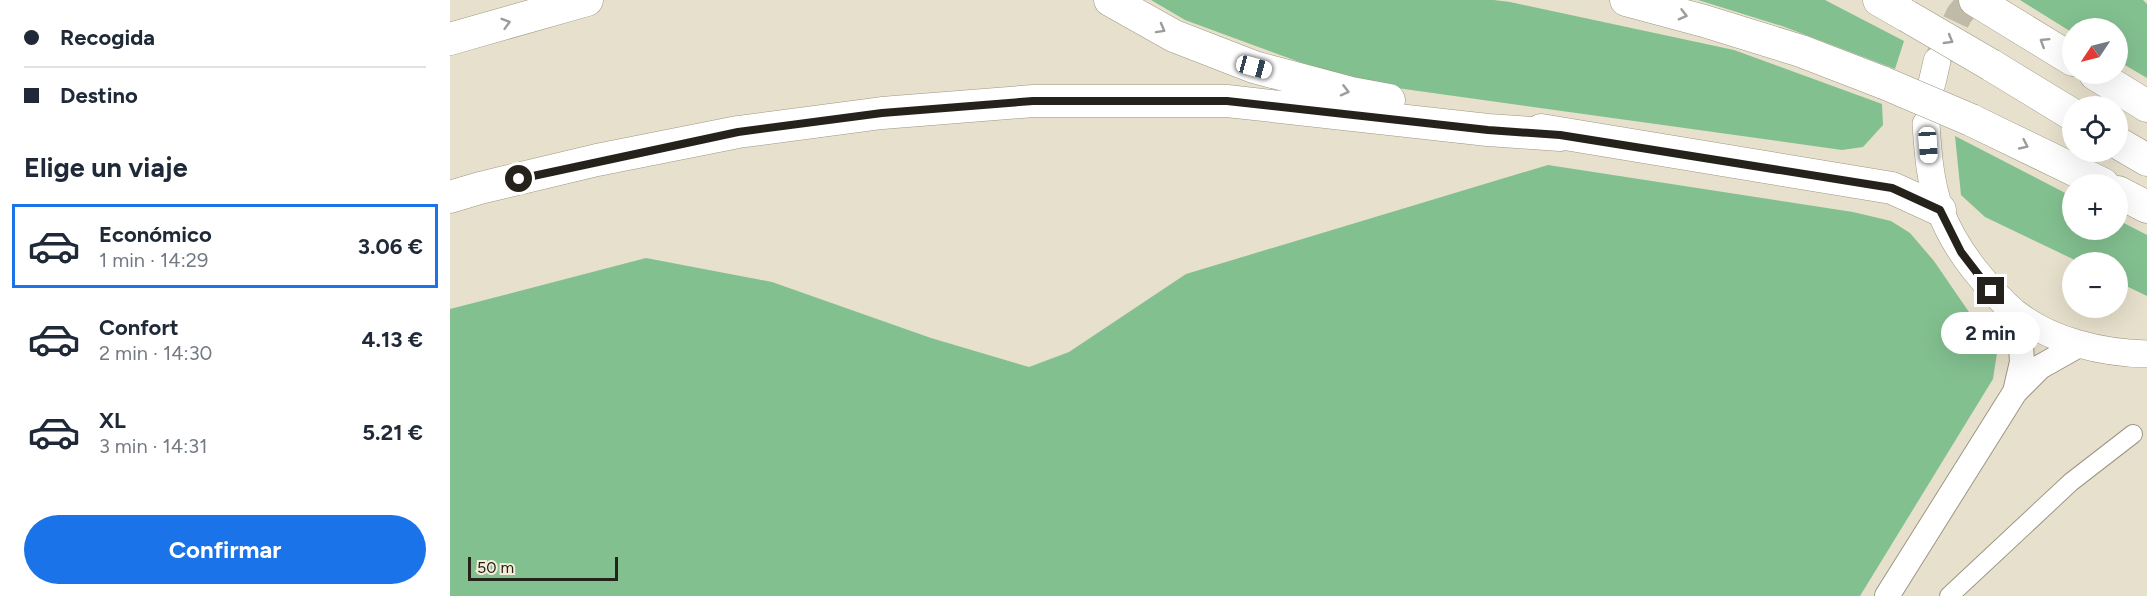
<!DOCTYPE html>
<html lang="es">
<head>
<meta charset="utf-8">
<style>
	:root { --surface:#fff; --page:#f2f2f3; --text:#1f2937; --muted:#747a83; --line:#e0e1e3; --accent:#1a73e8 }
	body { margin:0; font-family:Figtree,sans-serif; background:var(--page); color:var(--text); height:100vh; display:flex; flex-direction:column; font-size:22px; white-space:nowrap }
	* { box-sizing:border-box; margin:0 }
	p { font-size:20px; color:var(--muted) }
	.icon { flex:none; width:33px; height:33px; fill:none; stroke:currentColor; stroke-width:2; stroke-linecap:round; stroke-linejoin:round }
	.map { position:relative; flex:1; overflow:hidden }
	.panel { display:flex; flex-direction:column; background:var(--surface); width:450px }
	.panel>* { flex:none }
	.guide { display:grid; align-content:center; height:132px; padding:0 24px; background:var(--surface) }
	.needle { width:39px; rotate:235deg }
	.fabs { position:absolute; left:1612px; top:18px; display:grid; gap:12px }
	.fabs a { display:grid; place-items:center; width:66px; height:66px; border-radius:50%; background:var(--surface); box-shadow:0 6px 24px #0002; font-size:30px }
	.scale { position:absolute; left:18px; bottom:15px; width:150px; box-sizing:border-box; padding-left:6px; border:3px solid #24221a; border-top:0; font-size:16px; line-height:21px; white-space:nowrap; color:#24221a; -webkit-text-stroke:4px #f4eed9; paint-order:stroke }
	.end { position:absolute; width:27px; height:27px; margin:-14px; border:8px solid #24221a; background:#fff; box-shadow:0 0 0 3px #fff }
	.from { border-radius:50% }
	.bubble { position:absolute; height:42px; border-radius:21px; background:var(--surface); box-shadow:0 6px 24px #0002; font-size:20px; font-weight:700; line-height:42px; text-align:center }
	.car { position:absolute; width:18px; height:36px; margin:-18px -9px; border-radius:8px; box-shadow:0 0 4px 2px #0007; background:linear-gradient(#fff 24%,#345 0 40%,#fff 0 76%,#345 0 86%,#fff 0) }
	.guide b { display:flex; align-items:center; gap:21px; height:57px; font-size:22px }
	.guide b+b { border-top:2px solid var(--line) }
	.guide i { width:15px; height:15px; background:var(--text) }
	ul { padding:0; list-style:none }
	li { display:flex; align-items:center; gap:18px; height:84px; margin:0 12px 9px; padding:0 12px; border:3px solid transparent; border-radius:0px }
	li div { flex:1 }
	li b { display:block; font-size:22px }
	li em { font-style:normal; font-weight:700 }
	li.active { border-color:var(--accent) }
	li>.icon { width:54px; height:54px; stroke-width:1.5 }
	h2 { padding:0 24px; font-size:27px; line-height:72px }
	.action { display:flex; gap:12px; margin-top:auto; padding:12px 24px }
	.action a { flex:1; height:69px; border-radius:36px; background:var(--accent); color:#fff; font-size:24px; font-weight:700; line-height:69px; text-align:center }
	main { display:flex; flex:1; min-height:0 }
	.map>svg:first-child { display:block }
	.green { fill:#83c090 }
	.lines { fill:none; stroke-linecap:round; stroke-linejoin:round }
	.primary-tunnel { stroke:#c0baa8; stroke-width:27; stroke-dasharray:27 14; stroke-linecap:butt }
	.minor-casing { stroke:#9d9683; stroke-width:20 }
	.secondary-casing { stroke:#9d9683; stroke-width:26 }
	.primary-casing { stroke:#9d9683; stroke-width:28 }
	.motorway-casing { stroke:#9d9683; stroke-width:33 }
	.minor { stroke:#fff; stroke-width:18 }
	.secondary { stroke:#fff; stroke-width:24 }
	.primary { stroke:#fff; stroke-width:27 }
	.motorway { stroke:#fff; stroke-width:32 }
	.motorway-bridge-casing { stroke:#9d9683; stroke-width:33; stroke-linecap:butt }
	.motorway-bridge { stroke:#fff; stroke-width:32 }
	.oneway { stroke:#9c9c98 }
	.route { stroke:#24221a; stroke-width:8 }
</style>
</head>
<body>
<main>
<section class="panel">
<div class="guide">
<b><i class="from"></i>Recogida</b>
<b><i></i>Destino</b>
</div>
<h2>Elige un viaje</h2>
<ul>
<li class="active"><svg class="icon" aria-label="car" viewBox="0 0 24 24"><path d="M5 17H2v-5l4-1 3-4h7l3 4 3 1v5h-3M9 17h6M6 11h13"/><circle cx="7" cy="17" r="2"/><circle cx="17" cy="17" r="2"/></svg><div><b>Económico</b><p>1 min · 14:29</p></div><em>3.06 €</em></li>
<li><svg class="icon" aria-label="car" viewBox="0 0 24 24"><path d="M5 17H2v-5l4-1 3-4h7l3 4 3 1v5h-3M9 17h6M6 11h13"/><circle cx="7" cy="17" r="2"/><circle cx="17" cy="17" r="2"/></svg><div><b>Confort</b><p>2 min · 14:30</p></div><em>4.13 €</em></li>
<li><svg class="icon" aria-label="car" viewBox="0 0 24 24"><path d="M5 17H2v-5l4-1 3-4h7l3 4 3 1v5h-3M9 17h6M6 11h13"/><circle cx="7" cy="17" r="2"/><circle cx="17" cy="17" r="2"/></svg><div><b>XL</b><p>3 min · 14:31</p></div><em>5.21 €</em></li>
</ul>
<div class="action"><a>Confirmar</a></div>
</section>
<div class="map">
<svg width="1697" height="596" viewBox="0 0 1697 596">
	<rect width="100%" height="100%" fill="#e7e0cc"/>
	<!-- green -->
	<path class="green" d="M701 0H1044L1060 2 1284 50 1432 104 1433 125 1413 147 1392 150 904 82 735 20Z
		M1248 0H1375L1454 41 1445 69 1332 26Z
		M1570 0H1693L1697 4V78L1668 61V28H1623V33Z
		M1505 136 1623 197V230H1668V220L1697 235V296L1668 282V262H1629L1535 217 1511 195Z
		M1098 165 1403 212 1441 221 1460 233 1484 261 1547 353 1543 379 1410 596H0V309L196 258 322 282 481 338 579 367 619 352 736 274Z"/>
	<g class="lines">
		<!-- primary-tunnel -->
		<path class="primary-tunnel" d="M1488 59 1509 15 1521 0"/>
		<defs>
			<path id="minor" d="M1499 596 1621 482 1683 434"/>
			<path id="secondary" d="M1565 392 1572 362 1570 330 1566 313
				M1437 596 1565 392 1590 367 1629 345"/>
			<path id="primary" d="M1482 83 1487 61
				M1476 124C1478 153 1480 182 1490 210 1498 231 1510 251 1524 269 1536 284 1549 299 1564 312 1600 341 1652 353 1697 354"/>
			<path id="motorway" d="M660 0 724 36 804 67 901 93 939 100
				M1176 0 1254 21 1351 51 1434 83
				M1429 0 1457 16
				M1525 0 1623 60
				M0 39 137 0
				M1541 65 1623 115
				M1645 74 1697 106
				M1521 120 1653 184
				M1091 130 1442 188 1490 210
				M1668 143 1697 160
				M1668 192 1697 207
				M0 197 30 188 147 160 288 132 432 113 583 101H777L1038 130 1110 135"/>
		</defs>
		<!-- minor casing -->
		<use href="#minor" class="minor-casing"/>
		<!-- secondary casing -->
		<use href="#secondary" class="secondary-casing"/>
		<!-- primary casing -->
		<use href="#primary" class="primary-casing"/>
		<!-- motorway casing -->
		<use href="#motorway" class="motorway-casing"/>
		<!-- minor -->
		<use href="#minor" class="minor"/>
		<!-- secondary -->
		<use href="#secondary" class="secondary"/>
		<!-- primary -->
		<use href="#primary" class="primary"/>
		<!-- motorway -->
		<use href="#motorway" class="motorway"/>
		<defs>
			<path id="motorway-bridge" d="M1457 16 1541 65
				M1434 83 1521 120"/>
		</defs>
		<!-- motorway-bridge casing -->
		<use href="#motorway-bridge" class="motorway-bridge-casing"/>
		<!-- motorway-bridge -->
		<use href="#motorway-bridge" class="motorway-bridge"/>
	</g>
	<!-- one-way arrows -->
	<defs><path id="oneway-chevron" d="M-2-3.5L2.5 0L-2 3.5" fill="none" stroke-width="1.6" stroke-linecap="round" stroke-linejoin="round" transform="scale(1.5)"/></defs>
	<g class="oneway">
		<use href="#oneway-chevron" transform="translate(1233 15) rotate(15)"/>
		<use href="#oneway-chevron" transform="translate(56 23) rotate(-16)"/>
		<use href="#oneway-chevron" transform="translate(711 29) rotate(29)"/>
		<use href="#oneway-chevron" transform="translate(1499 40) rotate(30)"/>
		<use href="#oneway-chevron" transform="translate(1594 42) rotate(-148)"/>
		<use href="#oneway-chevron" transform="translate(895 91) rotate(14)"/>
		<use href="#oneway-chevron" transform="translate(1574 145) rotate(25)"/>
	</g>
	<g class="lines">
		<!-- route -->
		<path class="route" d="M69 179 288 132 432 113 583 101H777L1038 130 1110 135 1442 188 1490 210 1511 252 1541 291"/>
	</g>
</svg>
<div class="fabs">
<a><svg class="needle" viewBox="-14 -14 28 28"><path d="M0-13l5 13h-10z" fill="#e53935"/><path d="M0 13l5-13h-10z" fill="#747a83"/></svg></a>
<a><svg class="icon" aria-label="locate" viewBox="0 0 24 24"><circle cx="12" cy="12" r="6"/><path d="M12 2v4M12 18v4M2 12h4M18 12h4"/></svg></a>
<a>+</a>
<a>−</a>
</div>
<div class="scale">50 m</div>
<i class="end from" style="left:69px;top:179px"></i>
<i class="end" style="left:1541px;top:291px"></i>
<div class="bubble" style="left:1491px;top:312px;width:99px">2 min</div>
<i class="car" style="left:804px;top:67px;rotate:105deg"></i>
<i class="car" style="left:1478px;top:145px;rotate:176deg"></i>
</div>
</main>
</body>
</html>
